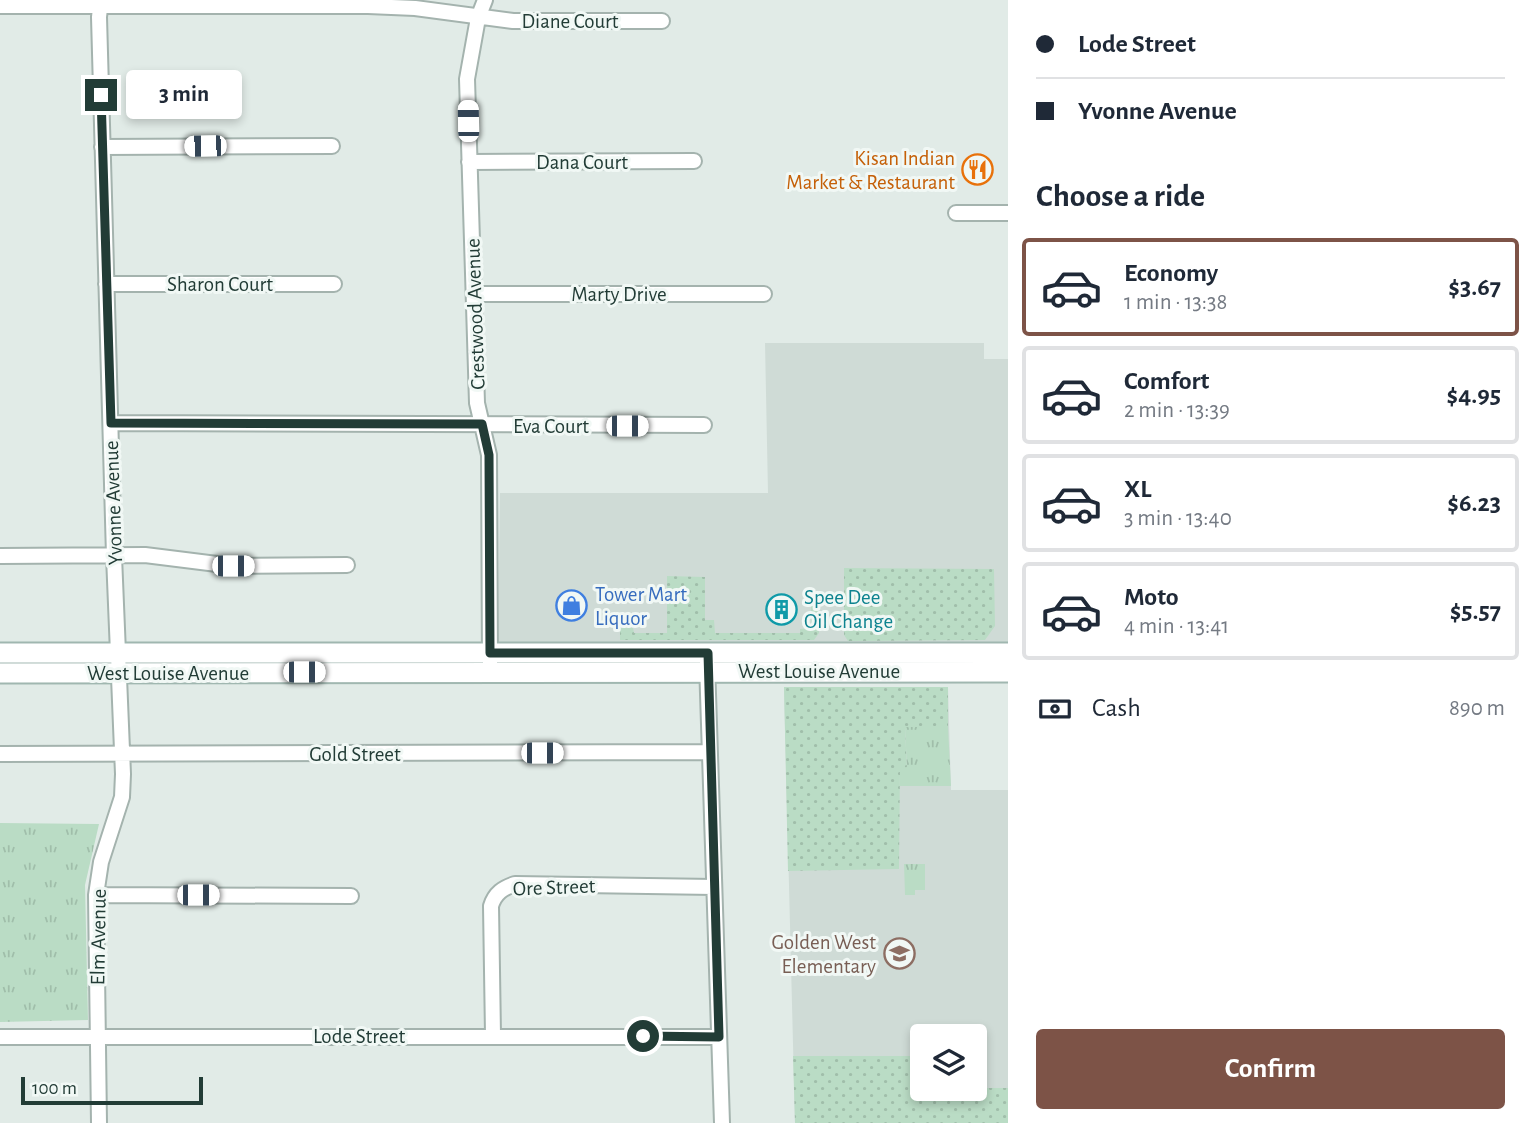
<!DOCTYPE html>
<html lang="en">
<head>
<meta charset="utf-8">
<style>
	:root { --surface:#fff; --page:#f2f2f3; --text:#1f2937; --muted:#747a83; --line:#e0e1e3; --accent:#7d5347 }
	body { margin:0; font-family:"Alegreya Sans",sans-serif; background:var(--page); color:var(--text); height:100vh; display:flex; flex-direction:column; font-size:26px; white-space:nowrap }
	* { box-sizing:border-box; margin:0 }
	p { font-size:23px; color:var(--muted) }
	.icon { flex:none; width:38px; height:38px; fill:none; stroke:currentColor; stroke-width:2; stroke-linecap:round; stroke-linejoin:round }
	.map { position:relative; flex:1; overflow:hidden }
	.side { display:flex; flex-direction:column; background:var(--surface); width:525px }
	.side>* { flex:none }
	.guide { display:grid; align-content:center; height:154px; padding:0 28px; background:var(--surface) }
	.controls { position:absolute; left:910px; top:1024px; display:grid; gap:14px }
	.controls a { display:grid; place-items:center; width:77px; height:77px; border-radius:7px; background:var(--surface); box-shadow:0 4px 10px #0003; font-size:35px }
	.scale { position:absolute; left:21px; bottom:18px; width:182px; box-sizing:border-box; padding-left:7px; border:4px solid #223c36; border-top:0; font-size:19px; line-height:24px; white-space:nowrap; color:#223c36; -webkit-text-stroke:5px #f1f8f5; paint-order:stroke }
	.end { position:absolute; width:32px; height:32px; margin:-16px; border:9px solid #223c36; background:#fff; box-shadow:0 0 0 4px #fff }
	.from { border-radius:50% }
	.bubble { position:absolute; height:49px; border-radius:7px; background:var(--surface); box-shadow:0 4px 10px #0003; font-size:23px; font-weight:700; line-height:49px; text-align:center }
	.car { position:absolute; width:21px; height:42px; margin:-21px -10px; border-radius:9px; box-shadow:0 0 5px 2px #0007; background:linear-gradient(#fff 24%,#345 0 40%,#fff 0 76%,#345 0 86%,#fff 0) }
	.guide b { display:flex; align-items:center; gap:24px; height:66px; font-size:26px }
	.guide b+b { border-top:2px solid var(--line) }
	.guide i { width:18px; height:18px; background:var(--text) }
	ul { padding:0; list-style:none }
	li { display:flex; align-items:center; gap:21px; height:98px; margin:0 14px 10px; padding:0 14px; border:4px solid var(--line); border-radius:7px }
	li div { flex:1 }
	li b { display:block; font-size:26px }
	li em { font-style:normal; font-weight:700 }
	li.on { border-color:var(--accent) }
	li>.icon { width:63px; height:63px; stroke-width:1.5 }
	h2 { padding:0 28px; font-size:32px; line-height:84px }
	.pay { display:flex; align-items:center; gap:18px; height:77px; padding:0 28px; font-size:26px }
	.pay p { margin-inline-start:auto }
	.button { display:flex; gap:14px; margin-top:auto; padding:14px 28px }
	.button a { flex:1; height:80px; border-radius:7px; background:var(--accent); color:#fff; font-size:28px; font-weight:700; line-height:80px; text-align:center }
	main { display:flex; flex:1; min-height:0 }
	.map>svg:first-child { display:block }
	.built { fill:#cfdbd6; fill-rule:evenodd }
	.grass { fill:url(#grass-dots) }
	.park { fill:url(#park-tufts) }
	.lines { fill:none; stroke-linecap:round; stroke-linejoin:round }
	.minor-casing { stroke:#a4b3ae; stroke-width:18 }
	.secondary-casing { stroke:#a0b7b0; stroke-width:23 }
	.minor { stroke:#fff; stroke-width:14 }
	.secondary { stroke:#fff; stroke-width:19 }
	.route { stroke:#223c36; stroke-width:9 }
	.labels { text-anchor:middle; stroke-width:6; stroke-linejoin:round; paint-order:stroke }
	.street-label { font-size:21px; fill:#223c36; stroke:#f1f8f5 }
	.food-label { font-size:21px; fill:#c56008; stroke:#f1f8f5; text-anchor:end }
	.shop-label { font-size:21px; fill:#366cbe; stroke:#f1f8f5; text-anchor:start }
	.culture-label { font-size:21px; fill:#0d838f; stroke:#f1f8f5; text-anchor:start }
	.education-label { font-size:21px; fill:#785e54; stroke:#f1f8f5; text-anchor:end }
</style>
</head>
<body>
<main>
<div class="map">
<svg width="1008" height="1123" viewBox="0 0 1008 1123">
	<defs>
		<pattern id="grass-dots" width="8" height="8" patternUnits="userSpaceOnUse" patternTransform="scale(1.75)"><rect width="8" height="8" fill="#badcc5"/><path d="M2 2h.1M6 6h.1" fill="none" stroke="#a0beaa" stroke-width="1.8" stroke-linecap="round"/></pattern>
		<pattern id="park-tufts" width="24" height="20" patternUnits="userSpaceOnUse" patternTransform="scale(1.75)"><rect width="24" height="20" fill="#badcc5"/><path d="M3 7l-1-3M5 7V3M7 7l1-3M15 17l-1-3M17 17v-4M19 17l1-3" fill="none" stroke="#a0beaa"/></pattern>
	</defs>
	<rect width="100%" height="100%" fill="#e1ebe7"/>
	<!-- built -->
	<path class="built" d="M765 343H984V359H1008V646H498L500 493H768Z
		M784 687H948L951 790H1008V1123H795ZM922 1036H975V1088H922Z"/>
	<!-- grass -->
	<path class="grass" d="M844 568 994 569 995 626 985 640 848 641 844 635Z
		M667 576 705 577V620H714L715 633H800V629L811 628V596H819V633L814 640H620V628H633L634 633H667Z
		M784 687H948V727L905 728 907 768H900L899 869 788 871Z
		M793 1056H922V1088H1008V1123H795Z"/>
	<!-- park -->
	<path class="park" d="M905 727H948L951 786H900V768L907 767Z
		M0 823 99 824 85 885 88 1020 0 1022Z
		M904 864H925V890H915V895H905Z"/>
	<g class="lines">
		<defs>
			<path id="minor" d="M485 0 478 18 467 79 477 403 489 455 490 663
				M0 6H368L415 8 513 21H662
				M102 147 332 146
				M469 162 694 161
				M956 213H1008
				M106 284H334
				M474 294H764
				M111 423 704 425
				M0 556 145 555 233 566 347 565
				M707 663 722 1123
				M0 754 710 752
				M96 895 351 896
				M493 1035 491 906C495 893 503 888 515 884L714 887
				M0 1037H719
				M99 1123 96 895 101 862 122 797 123 774 114 556 99 17 101 0"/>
			<path id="secondary" d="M0 653H1008
				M0 673 1008 672"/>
		</defs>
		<!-- minor casing -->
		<use href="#minor" class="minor-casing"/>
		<!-- secondary casing -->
		<use href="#secondary" class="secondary-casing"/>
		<!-- minor -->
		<use href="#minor" class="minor"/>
		<!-- secondary -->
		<use href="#secondary" class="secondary"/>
	</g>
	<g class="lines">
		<!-- route -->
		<path class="route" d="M101 95 111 423 482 424 489 455 490 653H708L719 1037 643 1036"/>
	</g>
	<!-- icons -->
	<defs>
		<symbol id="restaurant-ring" viewBox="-11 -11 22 22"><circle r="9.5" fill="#f1f8f5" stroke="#e8710a" stroke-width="1.5"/><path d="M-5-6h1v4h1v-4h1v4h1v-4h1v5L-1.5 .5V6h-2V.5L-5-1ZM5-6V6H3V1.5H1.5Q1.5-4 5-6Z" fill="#e8710a"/></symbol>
		<symbol id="shop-ring" viewBox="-11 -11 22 22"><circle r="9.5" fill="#f1f8f5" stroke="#3f7fe0" stroke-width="1.5"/><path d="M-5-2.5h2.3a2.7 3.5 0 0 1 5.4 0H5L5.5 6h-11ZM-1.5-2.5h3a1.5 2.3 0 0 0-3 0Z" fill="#3f7fe0"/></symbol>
		<symbol id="building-ring" viewBox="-11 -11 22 22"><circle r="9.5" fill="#f1f8f5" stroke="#0f9aa8" stroke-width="1.5"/><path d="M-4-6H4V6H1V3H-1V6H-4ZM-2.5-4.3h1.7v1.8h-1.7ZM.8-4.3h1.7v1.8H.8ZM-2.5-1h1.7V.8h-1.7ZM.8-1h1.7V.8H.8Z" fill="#0f9aa8"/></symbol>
		<symbol id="school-ring" viewBox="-11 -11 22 22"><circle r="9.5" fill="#f1f8f5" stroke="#8d6e63" stroke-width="1.5"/><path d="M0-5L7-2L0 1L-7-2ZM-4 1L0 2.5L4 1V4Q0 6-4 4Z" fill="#8d6e63"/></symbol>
	</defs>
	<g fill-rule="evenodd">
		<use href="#restaurant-ring" x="960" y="152" width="35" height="35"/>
		<use href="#shop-ring" x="554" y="588" width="35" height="35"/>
		<use href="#building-ring" x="764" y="592" width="35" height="35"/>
		<use href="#school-ring" x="882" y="936" width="35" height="35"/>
	</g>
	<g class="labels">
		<!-- street labels -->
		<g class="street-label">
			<text x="570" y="28">Diane Court</text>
			<text x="582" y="169">Dana Court</text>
			<text x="220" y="291">Sharon Court</text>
			<text x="619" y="301">Marty Drive</text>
			<text transform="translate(475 314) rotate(-92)" y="7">Crestwood Avenue</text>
			<text x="551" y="433">Eva Court</text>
			<text transform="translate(113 503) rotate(-92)" y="7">Yvonne Avenue</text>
			<text x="819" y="678">West Louise Avenue</text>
			<text x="168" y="680">West Louise Avenue</text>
			<text x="355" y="761">Gold Street</text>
			<text transform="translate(554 887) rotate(-2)" y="7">Ore Street</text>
			<text transform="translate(98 937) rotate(-89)" y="7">Elm Avenue</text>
			<text x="359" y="1043">Lode Street</text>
		</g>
		<!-- food labels -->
		<g class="food-label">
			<text x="955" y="165">Kisan Indian<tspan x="955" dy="24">Market &amp; Restaurant</tspan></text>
		</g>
		<!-- shop labels -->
		<g class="shop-label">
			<text x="595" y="601">Tower Mart<tspan x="595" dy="24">Liquor</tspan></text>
		</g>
		<!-- culture labels -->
		<g class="culture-label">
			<text x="804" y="604">Spee Dee<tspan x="804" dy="24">Oil Change</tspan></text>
		</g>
		<!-- education labels -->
		<g class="education-label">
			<text x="876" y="949">Golden West<tspan x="876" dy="24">Elementary</tspan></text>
		</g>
	</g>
</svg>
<div class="controls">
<a><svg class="icon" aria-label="layers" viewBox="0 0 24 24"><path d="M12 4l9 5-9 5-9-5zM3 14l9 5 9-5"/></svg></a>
</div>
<div class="scale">100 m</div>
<i class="end from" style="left:643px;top:1036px"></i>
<i class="end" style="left:101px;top:95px"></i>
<div class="bubble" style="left:126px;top:70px;width:116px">3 min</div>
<i class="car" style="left:468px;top:121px;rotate:359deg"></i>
<i class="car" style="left:205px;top:146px;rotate:269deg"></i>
<i class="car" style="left:627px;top:426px;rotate:90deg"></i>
<i class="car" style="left:233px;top:566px;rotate:90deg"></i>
<i class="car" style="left:304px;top:672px;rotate:90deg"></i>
<i class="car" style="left:542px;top:753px;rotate:90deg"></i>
<i class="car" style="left:198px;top:895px;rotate:90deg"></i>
</div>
<section class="side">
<div class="guide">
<b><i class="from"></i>Lode Street</b>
<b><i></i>Yvonne Avenue</b>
</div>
<h2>Choose a ride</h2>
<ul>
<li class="on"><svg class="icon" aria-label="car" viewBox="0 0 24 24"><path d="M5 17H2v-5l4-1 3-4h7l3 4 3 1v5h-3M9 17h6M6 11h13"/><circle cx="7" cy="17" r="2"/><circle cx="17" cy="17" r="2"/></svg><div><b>Economy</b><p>1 min · 13:38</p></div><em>$3.67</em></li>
<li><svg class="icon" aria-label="car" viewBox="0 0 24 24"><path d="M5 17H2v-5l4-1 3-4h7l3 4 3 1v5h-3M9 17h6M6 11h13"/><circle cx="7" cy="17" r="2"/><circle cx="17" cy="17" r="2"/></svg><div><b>Comfort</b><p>2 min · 13:39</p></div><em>$4.95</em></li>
<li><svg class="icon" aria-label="car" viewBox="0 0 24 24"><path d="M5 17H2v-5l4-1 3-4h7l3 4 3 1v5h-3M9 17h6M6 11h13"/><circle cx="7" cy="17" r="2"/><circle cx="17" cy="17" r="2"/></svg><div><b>XL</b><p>3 min · 13:40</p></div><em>$6.23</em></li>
<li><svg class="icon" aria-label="car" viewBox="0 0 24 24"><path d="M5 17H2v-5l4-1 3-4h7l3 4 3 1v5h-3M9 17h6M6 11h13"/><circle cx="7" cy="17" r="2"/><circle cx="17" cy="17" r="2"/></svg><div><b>Moto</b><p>4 min · 13:41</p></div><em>$5.57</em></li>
</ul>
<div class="pay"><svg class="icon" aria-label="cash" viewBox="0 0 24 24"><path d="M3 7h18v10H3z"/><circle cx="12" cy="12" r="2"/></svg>Cash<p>890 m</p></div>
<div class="button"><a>Confirm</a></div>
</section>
</main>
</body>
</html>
